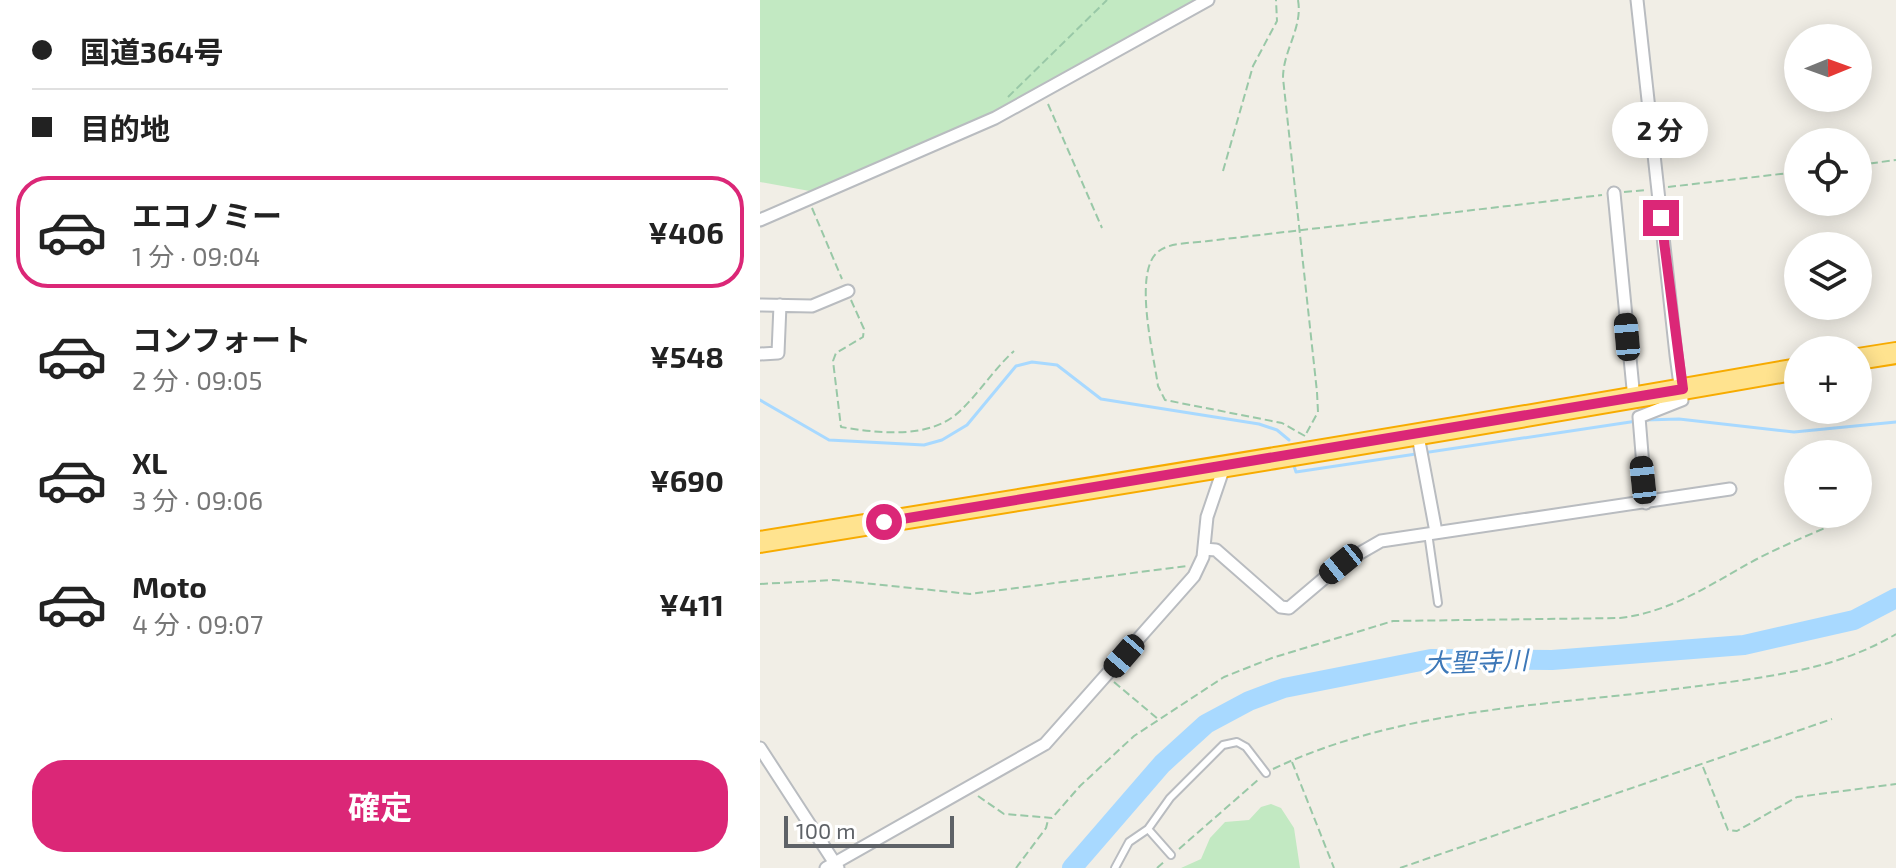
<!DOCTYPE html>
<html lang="ja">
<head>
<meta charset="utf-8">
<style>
	:root { --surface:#fff; --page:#f2f2f2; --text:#222; --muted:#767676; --line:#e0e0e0; --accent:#db2777 }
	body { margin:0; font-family:"Exo 2","Noto Sans JP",sans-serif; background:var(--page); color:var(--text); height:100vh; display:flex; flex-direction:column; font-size:30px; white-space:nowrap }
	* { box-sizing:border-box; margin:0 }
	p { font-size:26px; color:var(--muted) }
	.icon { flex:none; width:44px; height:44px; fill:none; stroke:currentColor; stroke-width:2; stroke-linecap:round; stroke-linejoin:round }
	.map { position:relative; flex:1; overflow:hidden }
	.drawer { display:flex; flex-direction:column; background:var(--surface); width:760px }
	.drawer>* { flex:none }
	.hud { display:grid; align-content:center; height:176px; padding:0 32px; background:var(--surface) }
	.needle { width:52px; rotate:89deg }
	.buttons { position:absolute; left:1024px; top:24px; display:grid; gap:16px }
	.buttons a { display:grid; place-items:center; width:88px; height:88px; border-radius:50%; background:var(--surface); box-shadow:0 4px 20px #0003; font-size:40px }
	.scale { position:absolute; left:24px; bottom:20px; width:170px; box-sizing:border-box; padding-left:8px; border:4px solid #5e6267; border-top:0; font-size:22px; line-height:28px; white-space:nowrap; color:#5e6267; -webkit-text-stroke:6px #fff; paint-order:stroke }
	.end { position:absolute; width:36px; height:36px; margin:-18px; border:10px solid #db2777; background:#fff; box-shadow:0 0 0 4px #fff }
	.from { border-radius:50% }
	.bubble { position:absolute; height:56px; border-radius:28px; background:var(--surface); box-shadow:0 4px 20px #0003; font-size:26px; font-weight:700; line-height:56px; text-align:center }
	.car { position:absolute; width:24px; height:48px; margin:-24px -12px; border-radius:10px; box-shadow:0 0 6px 2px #0007; background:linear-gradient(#222 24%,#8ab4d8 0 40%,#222 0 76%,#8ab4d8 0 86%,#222 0) }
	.hud b { display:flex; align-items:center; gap:28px; height:76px; font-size:30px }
	.hud b+b { border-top:2px solid var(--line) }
	.hud i { width:20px; height:20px; background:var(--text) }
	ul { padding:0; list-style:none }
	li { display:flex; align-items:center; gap:24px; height:112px; margin:0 16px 12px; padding:0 16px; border:4px solid transparent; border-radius:32px }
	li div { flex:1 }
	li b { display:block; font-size:30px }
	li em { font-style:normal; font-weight:700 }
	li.on { border-color:var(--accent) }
	li>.icon { width:72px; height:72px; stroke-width:1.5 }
	.cta { display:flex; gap:16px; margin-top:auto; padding:16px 32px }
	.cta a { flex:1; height:92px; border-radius:32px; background:var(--accent); color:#fff; font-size:32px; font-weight:700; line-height:92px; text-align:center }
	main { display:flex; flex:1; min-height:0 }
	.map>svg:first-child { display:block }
	.green { fill:#c2e9c2 }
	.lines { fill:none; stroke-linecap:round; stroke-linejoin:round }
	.stream { stroke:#a8d9ff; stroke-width:3 }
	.river { stroke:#a8d9ff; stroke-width:20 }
	.lane-casing { stroke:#b9bcc0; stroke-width:10 }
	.street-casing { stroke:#b9bcc0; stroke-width:15 }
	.highway-casing { stroke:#f7ab00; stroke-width:24 }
	.path { stroke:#99c8a7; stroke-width:2; stroke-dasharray:8 4; stroke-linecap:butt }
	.lane { stroke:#fff; stroke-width:6 }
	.street { stroke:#fff; stroke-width:11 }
	.highway { stroke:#ffe38f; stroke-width:20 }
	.route { stroke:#db2777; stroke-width:10 }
	.labels { text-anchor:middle; stroke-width:7; stroke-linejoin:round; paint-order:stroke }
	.water-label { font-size:26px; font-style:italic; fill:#3d78b8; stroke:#fff }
</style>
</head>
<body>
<main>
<section class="drawer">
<div class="hud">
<b><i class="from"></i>国道364号</b>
<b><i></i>目的地</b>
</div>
<ul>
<li class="on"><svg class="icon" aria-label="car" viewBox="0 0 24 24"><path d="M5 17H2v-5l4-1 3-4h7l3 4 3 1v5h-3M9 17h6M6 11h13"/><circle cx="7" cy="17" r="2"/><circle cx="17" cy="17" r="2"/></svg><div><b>エコノミー</b><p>1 分 · 09:04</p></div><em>¥406</em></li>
<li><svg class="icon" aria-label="car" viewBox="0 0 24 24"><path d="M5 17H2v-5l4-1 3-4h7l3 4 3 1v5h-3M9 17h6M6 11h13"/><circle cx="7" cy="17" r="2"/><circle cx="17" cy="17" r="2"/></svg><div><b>コンフォート</b><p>2 分 · 09:05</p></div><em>¥548</em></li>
<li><svg class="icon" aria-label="car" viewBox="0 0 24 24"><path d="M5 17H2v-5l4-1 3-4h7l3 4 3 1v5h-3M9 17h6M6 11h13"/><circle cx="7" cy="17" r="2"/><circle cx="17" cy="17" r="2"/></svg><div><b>XL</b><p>3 分 · 09:06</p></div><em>¥690</em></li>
<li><svg class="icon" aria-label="car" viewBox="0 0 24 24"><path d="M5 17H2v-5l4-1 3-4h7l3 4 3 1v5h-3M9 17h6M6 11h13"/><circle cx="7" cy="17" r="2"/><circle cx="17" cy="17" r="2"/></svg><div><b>Moto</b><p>4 分 · 09:07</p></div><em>¥411</em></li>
</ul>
<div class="cta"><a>確定</a></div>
</section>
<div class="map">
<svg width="1136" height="868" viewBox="0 0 1136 868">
	<rect width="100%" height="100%" fill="#f1eee6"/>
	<!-- green -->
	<path class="green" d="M0 0H439L260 99 55 192 0 182Z
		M511 804 521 808 534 828 540 868H421L441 859 450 838 465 822 489 820 501 807Z"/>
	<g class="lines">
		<!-- stream -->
		<path class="stream" d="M0 400 69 440 164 445 182 440 207 425 256 366 272 362 297 365 341 399 499 424 517 430 529 440
			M885 420 919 419 1034 432 1136 422
			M534 466 536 472 877 421"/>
		<!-- river -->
		<path class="river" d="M312 868 402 764 446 724 489 701 524 688 671 659 792 660 984 645 1094 620 1136 598"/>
		<defs>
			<path id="lane" d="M668 533 678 603
				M388 829 411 855
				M355 868 369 842 388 829 410 798 463 745 477 742 486 747 506 773"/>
			<path id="street" d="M877 0 916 355 922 400 879 417 886 503
				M854 193 874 399
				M0 220 235 118 448 0
				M0 305 52 306 88 291
				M0 354 18 353 20 305
				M658 436 676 532
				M444 549 456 550 521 607 529 608 581 564 621 541 970 489
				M0 748 78 868
				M66 868 285 744 434 576 443 557 447 517 464 467"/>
			<path id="highway" d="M1098 359 1136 353
				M0 542C346 486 692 430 1038 369"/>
		</defs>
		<!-- lane casing -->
		<use href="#lane" class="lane-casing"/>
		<!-- street casing -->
		<use href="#street" class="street-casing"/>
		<!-- highway casing -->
		<use href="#highway" class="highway-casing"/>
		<!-- path -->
		<path class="path" d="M538 0C543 28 523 50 523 78L557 392 558 412 546 434
			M248 97 347 0
			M288 104 342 228
			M1098 165 1136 160
			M463 171 493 66 517 21 516 0
			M908 187 1038 172
			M864 192 886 190
			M52 208 82 279
			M91 300 104 329 103 337 76 353 73 361 81 427C118 433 170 440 200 411 220 392 234 369 254 351
			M545 436 522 423 405 400 398 386C394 356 372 270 399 251 411 242 434 243 448 241L842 195
			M0 584 74 580 210 594 427 566
			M354 682 398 719
			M532 762 574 868
			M943 767 968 830 977 831 1037 797 1136 784
			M513 769C644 707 790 706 931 687 999 678 1075 671 1136 634
			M218 796 244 814 292 818 320 786 374 736 464 677 512 658 633 621 860 618C911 612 951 584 995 560 1022 546 1051 534 1079 522
			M419 849 498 780
			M256 868 286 828 288 820
			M397 868 405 861
			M640 868 1072 719"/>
		<!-- lane -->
		<use href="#lane" class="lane"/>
		<!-- street -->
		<use href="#street" class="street"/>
		<!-- highway -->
		<use href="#highway" class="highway"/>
	</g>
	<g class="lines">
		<!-- route -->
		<path class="route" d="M124 522 923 389 901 218"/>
	</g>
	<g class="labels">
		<!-- water labels -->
		<g class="water-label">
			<text transform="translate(716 662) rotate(-2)" y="9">大聖寺川</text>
		</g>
	</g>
</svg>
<div class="buttons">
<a><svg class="needle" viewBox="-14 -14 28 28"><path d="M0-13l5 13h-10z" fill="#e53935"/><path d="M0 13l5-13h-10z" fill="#767676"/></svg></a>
<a><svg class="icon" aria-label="locate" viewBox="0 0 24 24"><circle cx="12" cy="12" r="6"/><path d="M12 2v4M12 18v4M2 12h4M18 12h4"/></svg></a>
<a><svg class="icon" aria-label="layers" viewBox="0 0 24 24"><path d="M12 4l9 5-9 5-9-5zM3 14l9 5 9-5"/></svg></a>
<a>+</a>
<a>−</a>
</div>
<div class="scale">100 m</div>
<i class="end from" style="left:124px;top:522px"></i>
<i class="end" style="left:901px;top:218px"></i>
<div class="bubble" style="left:852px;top:102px;width:96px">2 分</div>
<i class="car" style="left:867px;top:337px;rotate:355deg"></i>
<i class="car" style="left:883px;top:480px;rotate:354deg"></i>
<i class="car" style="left:581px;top:564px;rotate:231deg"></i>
<i class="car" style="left:364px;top:656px;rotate:221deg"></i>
</div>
</main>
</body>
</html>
